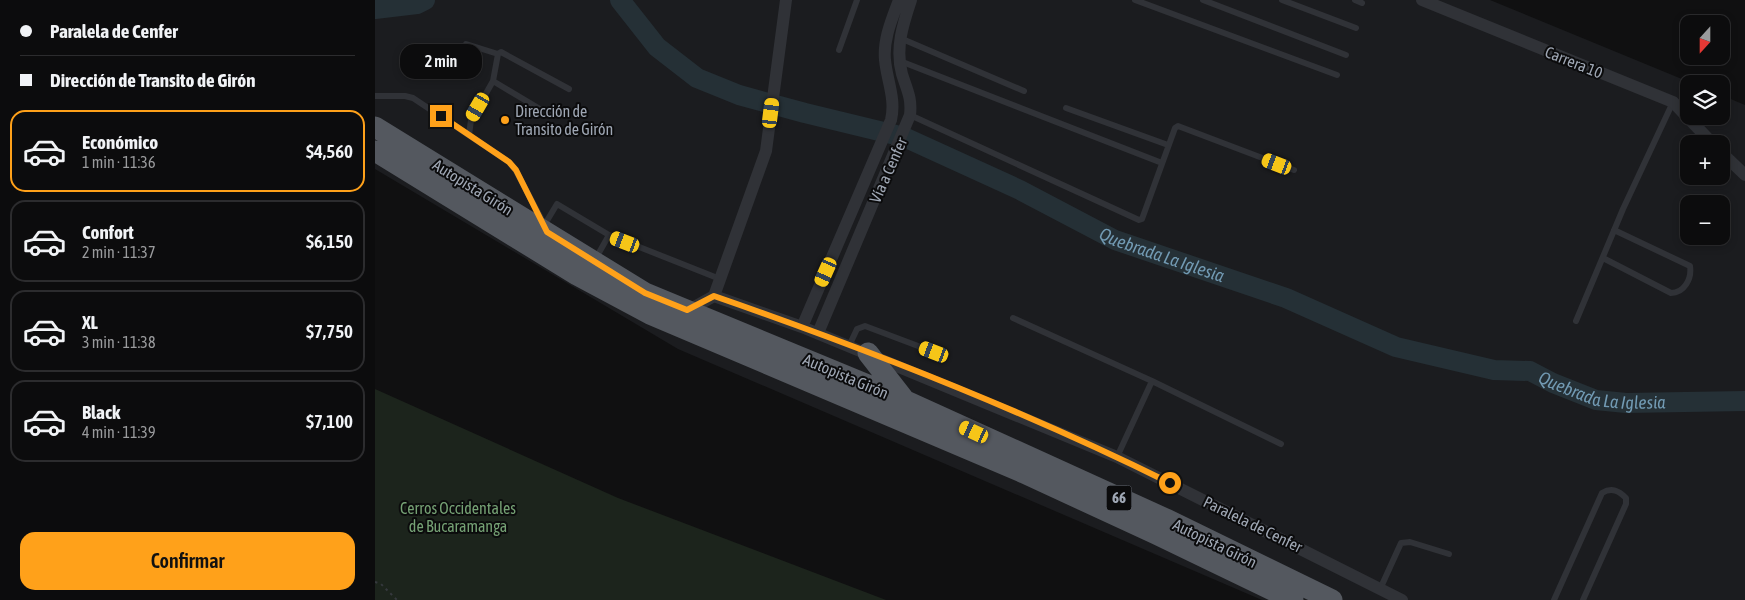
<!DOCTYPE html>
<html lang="es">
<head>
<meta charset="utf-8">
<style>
	:root { --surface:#0c0c0d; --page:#1a1a1b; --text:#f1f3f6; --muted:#9a9b9d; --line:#2c2c2e; --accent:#ffa11a }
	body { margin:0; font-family:"Asap Condensed",sans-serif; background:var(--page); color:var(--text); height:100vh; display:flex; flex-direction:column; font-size:19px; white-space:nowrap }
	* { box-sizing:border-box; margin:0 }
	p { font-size:16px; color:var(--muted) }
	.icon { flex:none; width:28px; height:28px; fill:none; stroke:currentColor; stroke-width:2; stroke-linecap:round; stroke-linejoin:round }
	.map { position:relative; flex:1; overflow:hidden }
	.details { display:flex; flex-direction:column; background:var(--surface); width:375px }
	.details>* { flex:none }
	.top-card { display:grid; align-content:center; height:110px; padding:0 20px; background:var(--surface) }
	.needle { width:32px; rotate:201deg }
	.controls { position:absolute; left:1305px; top:15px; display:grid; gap:10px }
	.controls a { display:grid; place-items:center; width:50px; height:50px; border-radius:10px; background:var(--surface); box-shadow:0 2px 8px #0003,0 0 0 1px var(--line); font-size:25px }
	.end { position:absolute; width:22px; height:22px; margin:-11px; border:6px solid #ffa11a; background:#111; box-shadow:0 0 0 2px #111 }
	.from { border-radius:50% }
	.bubble { position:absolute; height:35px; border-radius:15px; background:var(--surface); box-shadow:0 2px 8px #0003,0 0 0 1px var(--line); font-size:16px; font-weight:600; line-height:35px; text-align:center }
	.car { position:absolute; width:15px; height:30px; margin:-15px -8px; border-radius:6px; box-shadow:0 0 4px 1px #0007; background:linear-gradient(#f5c518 24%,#345 0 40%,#f5c518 0 76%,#345 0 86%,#f5c518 0) }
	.top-card b { display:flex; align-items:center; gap:18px; height:48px; font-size:19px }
	.top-card b+b { border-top:1px solid var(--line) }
	.top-card i { width:12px; height:12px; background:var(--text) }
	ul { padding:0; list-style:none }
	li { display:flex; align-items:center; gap:15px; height:82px; margin:0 10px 8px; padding:0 10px; border:2px solid var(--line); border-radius:15px }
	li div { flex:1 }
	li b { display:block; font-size:19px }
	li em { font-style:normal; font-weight:600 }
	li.on { border-color:var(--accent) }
	li>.icon { width:45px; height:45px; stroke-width:1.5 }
	.button { display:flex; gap:10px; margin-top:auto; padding:10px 20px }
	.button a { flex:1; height:58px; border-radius:15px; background:var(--accent); color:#111; font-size:20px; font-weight:600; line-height:58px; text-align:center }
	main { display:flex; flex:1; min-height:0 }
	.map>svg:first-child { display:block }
	.built { fill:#1b1c1f; fill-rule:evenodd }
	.green { fill:#1c241c }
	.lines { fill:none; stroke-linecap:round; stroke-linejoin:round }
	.river { stroke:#253036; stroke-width:20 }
	.path { stroke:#36393e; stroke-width:2; stroke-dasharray:2.5 4; stroke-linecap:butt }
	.service { stroke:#303237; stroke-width:6 }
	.minor { stroke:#303237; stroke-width:12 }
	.trunk { stroke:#54585f; stroke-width:21 }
	.route { stroke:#ffa11a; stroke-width:6 }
	.poi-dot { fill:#ffa11a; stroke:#0b0b0c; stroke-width:2 }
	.labels { text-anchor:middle; stroke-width:4; stroke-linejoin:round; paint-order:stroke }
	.shield { fill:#0b0b0c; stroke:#737882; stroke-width:1 }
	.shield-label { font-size:15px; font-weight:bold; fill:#9fa7b4 }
	.street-label { font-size:16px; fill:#9fa7b4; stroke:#0b0b0c }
	.poi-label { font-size:16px; fill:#9fa7b4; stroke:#0b0b0c; text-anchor:start }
	.park-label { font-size:16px; fill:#75a174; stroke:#0b0b0c }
	.water-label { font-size:18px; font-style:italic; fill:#729ab3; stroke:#0b0b0c }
</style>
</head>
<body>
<main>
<section class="details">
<div class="top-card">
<b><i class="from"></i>Paralela de Cenfer</b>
<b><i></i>Dirección de Transito de Girón</b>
</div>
<ul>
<li class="on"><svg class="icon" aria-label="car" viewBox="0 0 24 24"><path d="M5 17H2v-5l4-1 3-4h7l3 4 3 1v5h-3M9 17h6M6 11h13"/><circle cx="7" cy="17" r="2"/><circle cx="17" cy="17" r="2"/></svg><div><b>Económico</b><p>1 min · 11:36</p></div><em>$4,560</em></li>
<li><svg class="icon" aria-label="car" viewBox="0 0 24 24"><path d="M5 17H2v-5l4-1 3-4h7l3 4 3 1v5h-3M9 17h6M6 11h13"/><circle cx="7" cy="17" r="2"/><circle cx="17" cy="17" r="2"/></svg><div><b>Confort</b><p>2 min · 11:37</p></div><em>$6,150</em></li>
<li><svg class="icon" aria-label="car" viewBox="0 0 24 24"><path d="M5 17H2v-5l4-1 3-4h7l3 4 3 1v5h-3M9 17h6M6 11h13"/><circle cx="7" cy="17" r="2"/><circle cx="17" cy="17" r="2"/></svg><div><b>XL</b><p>3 min · 11:38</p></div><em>$7,750</em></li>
<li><svg class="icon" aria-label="car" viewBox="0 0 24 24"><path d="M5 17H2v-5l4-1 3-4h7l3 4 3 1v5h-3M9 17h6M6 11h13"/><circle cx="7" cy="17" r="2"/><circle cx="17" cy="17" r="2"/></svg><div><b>Black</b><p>4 min · 11:39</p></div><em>$7,100</em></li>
</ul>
<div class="button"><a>Confirmar</a></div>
</section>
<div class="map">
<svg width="1370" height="600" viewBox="0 0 1370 600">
	<rect width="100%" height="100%" fill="#101011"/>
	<!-- built -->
	<path class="built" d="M0 0H1115L1319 84H1314V116H1346V95L1370 105V600H887L303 349 0 169ZM1314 144H1346V176H1314ZM1314 204H1346V236H1314Z"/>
	<!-- green -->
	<path class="green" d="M0 389 243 498 511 600H0Z"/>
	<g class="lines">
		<!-- river -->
		<g class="river">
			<path id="s1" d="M245 0 282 47 322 78 364 95 430 113 529 137 645 190 740 240 911 298 1021 347 1119 370 1155 371 1178 383 1221 400 1251 403 1370 401"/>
			<path d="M0 9 42 4 50 0"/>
		</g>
		<!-- path -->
		<path class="path" d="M0 582 6 584 22 600"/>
		<!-- service -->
		<path class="service" d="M760 0 962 75
			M828 0 971 55
			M907 0 981 28
			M980 0 987 3
			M525 38 649 91
			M91 44 123 54
			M464 50 482 0
			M525 61 787 163
			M118 81 175 115
			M0 96H30L38 98 134 162 141 171 168 222
			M691 108 793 145
			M535 115 764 220 767 219 800 128 803 126 919 170
			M94 135 96 120 118 81 123 54 126 52 194 89
			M170 224 182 204 234 235 345 279
			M221 258 234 235
			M1228 258 1296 293C1309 293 1317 279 1315 266L1239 230
			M638 318 777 381
			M1201 321 1248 209 1298 102
			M474 346 482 329 490 326 559 352
			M742 457 777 381 906 444
			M1006 587 1026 543 1035 542 1074 554
			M1179 600 1227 493C1237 487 1244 491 1251 498V504L1208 600"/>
		<!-- minor -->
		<path class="minor" d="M1047 0 1298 102 1338 144
			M1346 152 1370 175
			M339 296 391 151 411 0
			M312 311 339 296 427 327 742 457 1027 600
			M427 327 516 120C521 99 512 81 510 60 508 39 517 19 524 0
			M443 333 535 115C537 98 532 90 527 74 520 48 528 24 536 0"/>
		<!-- trunk -->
		<path class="trunk" d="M0 127 270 293 529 400 791 519 957 600
			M0 151 202 275 275 314 649 473 781 534 918 600
			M493 353 528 398"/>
	</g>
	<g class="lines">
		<!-- route -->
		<path class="route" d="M66 116 134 162 141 170 172 232 270 293 312 310 339 296C492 349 650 411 795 483"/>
	</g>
	<!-- markers -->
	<circle class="poi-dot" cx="130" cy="120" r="5"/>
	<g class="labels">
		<!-- shield labels -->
		<rect class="shield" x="731.5" y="485.5" width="25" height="25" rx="4"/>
		<g class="shield-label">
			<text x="744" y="503">66</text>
		</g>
		<!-- street labels -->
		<g class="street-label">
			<text transform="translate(1199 62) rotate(22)" y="6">Carrera 10</text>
			<text transform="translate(513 170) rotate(-66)" y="6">Vía a Cenfer</text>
			<text transform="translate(98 187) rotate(32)" y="6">Autopista Girón</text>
			<text transform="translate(471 376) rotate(23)" y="6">Autopista Girón</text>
			<text transform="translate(878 524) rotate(26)" y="6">Paralela de Cenfer</text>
			<text transform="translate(840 543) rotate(26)" y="6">Autopista Girón</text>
		</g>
		<!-- poi labels -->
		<g class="poi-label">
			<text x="140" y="117">Dirección de<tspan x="140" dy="18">Transito de Girón</tspan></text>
		</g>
		<!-- park labels -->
		<g class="park-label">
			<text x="83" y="514">Cerros Occidentales<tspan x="83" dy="18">de Bucaramanga</tspan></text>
		</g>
		<!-- water labels -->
		<g class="water-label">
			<text dy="6" stroke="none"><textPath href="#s1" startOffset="610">Quebrada La Iglesia</textPath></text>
			<text dy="6" stroke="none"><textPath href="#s1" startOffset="1075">Quebrada La Iglesia</textPath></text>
		</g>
	</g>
</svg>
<div class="controls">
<a><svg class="needle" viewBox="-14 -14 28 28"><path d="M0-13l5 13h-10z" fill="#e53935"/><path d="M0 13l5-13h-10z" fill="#9a9b9d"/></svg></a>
<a><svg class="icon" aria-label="layers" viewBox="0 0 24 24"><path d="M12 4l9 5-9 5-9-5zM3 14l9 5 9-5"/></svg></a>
<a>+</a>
<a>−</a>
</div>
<i class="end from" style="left:795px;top:483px"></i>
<i class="end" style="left:66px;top:116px"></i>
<div class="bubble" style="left:25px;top:44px;width:82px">2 min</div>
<i class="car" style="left:103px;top:107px;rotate:210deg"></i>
<i class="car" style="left:396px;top:113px;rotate:7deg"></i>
<i class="car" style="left:902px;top:164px;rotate:291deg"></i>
<i class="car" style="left:250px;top:242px;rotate:291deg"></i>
<i class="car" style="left:451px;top:272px;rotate:204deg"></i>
<i class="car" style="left:559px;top:352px;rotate:291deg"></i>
<i class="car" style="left:599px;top:432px;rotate:295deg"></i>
</div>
</main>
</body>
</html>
